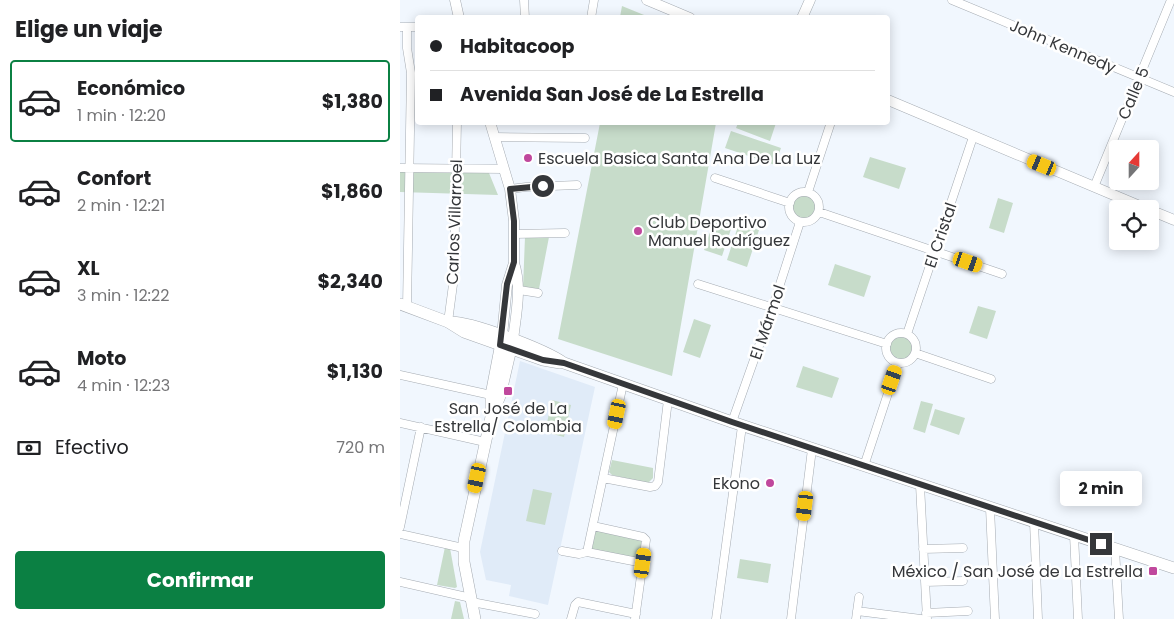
<!DOCTYPE html>
<html lang="es">
<head>
<meta charset="utf-8">
<style>
	:root { --surface:#fff; --page:#f6f6f6; --text:#202124; --muted:#757577; --line:#e0e0e0; --accent:#0b8043 }
	body { margin:0; font-family:Poppins,sans-serif; background:var(--page); color:var(--text); height:100vh; display:flex; flex-direction:column; font-size:19px; white-space:nowrap }
	* { box-sizing:border-box; margin:0 }
	p { font-size:16px; color:var(--muted) }
	.icon { flex:none; width:28px; height:28px; fill:none; stroke:currentColor; stroke-width:2; stroke-linecap:round; stroke-linejoin:round }
	.map { position:relative; flex:1; overflow:hidden }
	.side { display:flex; flex-direction:column; background:var(--surface); width:400px }
	.side>* { flex:none }
	.top-card { position:absolute; left:15px; top:15px; width:475px; height:110px; border-radius:5px; box-shadow:0 2px 12px #0003; display:grid; align-content:center; height:110px; padding:0 15px; background:var(--surface) }
	.needle { width:32px; rotate:21deg }
	.controls { position:absolute; left:709px; top:140px; display:grid; gap:10px }
	.controls a { display:grid; place-items:center; width:50px; height:50px; border-radius:5px; background:var(--surface); box-shadow:0 2px 12px #0003; font-size:25px }
	.end { position:absolute; width:22px; height:22px; margin:-11px; border:6px solid #35373a; background:#fff; box-shadow:0 0 0 2px #fff }
	.from { border-radius:50% }
	.bubble { position:absolute; height:35px; border-radius:5px; background:var(--surface); box-shadow:0 2px 12px #0003; font-size:16px; font-weight:700; line-height:35px; text-align:center }
	.car { position:absolute; width:15px; height:30px; margin:-15px -8px; border-radius:6px; box-shadow:0 0 4px 1px #0007; background:linear-gradient(#f5c518 24%,#345 0 40%,#f5c518 0 76%,#345 0 86%,#f5c518 0) }
	.top-card b { display:flex; align-items:center; gap:18px; height:48px; font-size:19px }
	.top-card b+b { border-top:1px solid var(--line) }
	.top-card i { width:12px; height:12px; background:var(--text) }
	ul { padding:0; list-style:none }
	li { display:flex; align-items:center; gap:15px; height:82px; margin:0 10px 8px; padding:0 5px; border:2px solid transparent; border-radius:5px }
	li div { flex:1 }
	li b { display:block; font-size:19px }
	li em { font-style:normal; font-weight:700 }
	li.current { border-color:var(--accent) }
	li>.icon { width:45px; height:45px; stroke-width:1.5 }
	h2 { padding:0 15px; font-size:22px; line-height:60px }
	.pay { display:flex; align-items:center; gap:12px; height:55px; padding:0 15px; font-size:19px }
	.pay p { margin-inline-start:auto }
	.primary-button { display:flex; gap:10px; margin-top:auto; padding:10px 15px }
	.primary-button a { flex:1; height:58px; border-radius:5px; background:var(--accent); color:#fff; font-size:20px; font-weight:700; line-height:58px; text-align:center }
	main { display:flex; flex:1; min-height:0 }
	.map>svg:first-child { display:block }
	.built { fill:#e0ebf8 }
	.green { fill:#c7dcca }
	.lines { fill:none; stroke-linecap:round; stroke-linejoin:round }
	.minor-casing { stroke:#a5abb2; stroke-width:9 }
	.tertiary-casing { stroke:#a5abb2; stroke-width:11 }
	.secondary-casing { stroke:#a5abb2; stroke-width:12 }
	.minor { stroke:#fff; stroke-width:8 }
	.tertiary { stroke:#fff; stroke-width:10 }
	.secondary { stroke:#fff; stroke-width:11 }
	.route { stroke:#35373a; stroke-width:6 }
	.poi-dot { fill:#c0489d; stroke:#fff; stroke-width:2 }
	.labels { text-anchor:middle; stroke-width:5; stroke-linejoin:round; paint-order:stroke }
	.street-label { font-size:16px; fill:#35373a; stroke:#fff }
	.poi-label { font-size:16px; fill:#35373a; stroke:#fff; text-anchor:start }
</style>
</head>
<body>
<main>
<section class="side">
<h2>Elige un viaje</h2>
<ul>
<li class="current"><svg class="icon" aria-label="car" viewBox="0 0 24 24"><path d="M5 17H2v-5l4-1 3-4h7l3 4 3 1v5h-3M9 17h6M6 11h13"/><circle cx="7" cy="17" r="2"/><circle cx="17" cy="17" r="2"/></svg><div><b>Económico</b><p>1 min · 12:20</p></div><em>$1,380</em></li>
<li><svg class="icon" aria-label="car" viewBox="0 0 24 24"><path d="M5 17H2v-5l4-1 3-4h7l3 4 3 1v5h-3M9 17h6M6 11h13"/><circle cx="7" cy="17" r="2"/><circle cx="17" cy="17" r="2"/></svg><div><b>Confort</b><p>2 min · 12:21</p></div><em>$1,860</em></li>
<li><svg class="icon" aria-label="car" viewBox="0 0 24 24"><path d="M5 17H2v-5l4-1 3-4h7l3 4 3 1v5h-3M9 17h6M6 11h13"/><circle cx="7" cy="17" r="2"/><circle cx="17" cy="17" r="2"/></svg><div><b>XL</b><p>3 min · 12:22</p></div><em>$2,340</em></li>
<li><svg class="icon" aria-label="car" viewBox="0 0 24 24"><path d="M5 17H2v-5l4-1 3-4h7l3 4 3 1v5h-3M9 17h6M6 11h13"/><circle cx="7" cy="17" r="2"/><circle cx="17" cy="17" r="2"/></svg><div><b>Moto</b><p>4 min · 12:23</p></div><em>$1,130</em></li>
</ul>
<div class="pay"><svg class="icon" aria-label="cash" viewBox="0 0 24 24"><path d="M3 7h18v10H3z"/><circle cx="12" cy="12" r="2"/></svg>Efectivo<p>720 m</p></div>
<div class="primary-button"><a>Confirmar</a></div>
</section>
<div class="map">
<svg width="774" height="619" viewBox="0 0 774 619">
	<rect width="100%" height="100%" fill="#f1f7fe"/>
	<!-- built -->
	<path class="built" d="M120 361 195 387 148 605 109 596 111 585 86 580 80 552Z"/>
	<!-- green -->
	<path class="green" d="M222 6 249 17H220Z
		M200 123H316L272 376 158 339Z
		M338 123V122L376 123 370 141 336 128Z
		M331 131 381 148 375 165 325 148Z
		M470 157 506 168 499 189 463 177Z
		M0 171 89 173 98 195 0 192Z
		M391 207a13 13 0 1 1 26 0a13 13 0 1 1-26 0Z
		M598 198 613 203 604 233 589 228Z
		M315 217 333 223 322 256 304 250Z
		M339 223 359 230 347 267 327 260Z
		M125 237H149L139 289 123 288Z
		M435 264 471 276 464 297 428 285Z
		M578 306 596 311 587 339 569 333Z
		M294 319 311 325 300 358 283 352Z
		M490 348a11 11 0 1 1 22 0a11 11 0 1 1-22 0Z
		M403 366 439 378 432 398 396 387Z
		M152 400 171 405 164 437 145 432Z
		M521 401 533 404 525 433 513 429Z
		M535 409 565 418 559 435 530 425Z
		M212 460 253 468V478L248 483 212 475 209 472Z
		M133 489 152 493 145 525 126 521Z
		M195 530 242 540 238 559 191 549Z
		M45 547 50 548 57 587 55 588 37 585Z
		M340 559 371 564 368 583 337 578Z
		M55 601 60 602 64 619H51Z"/>
	<g class="lines">
		<defs>
			<path id="minor" d="M124 0 125 18
				M552 0 774 92
				M191 18 194 0
				M0 27H18
				M7 27V48L11 73 7 307
				M94 137 185 138
				M0 168 104 169
				M315 178 390 203
				M694 187 771 0
				M110 189 126 187 177 185
				M389 207a15 15 0 1 1 30 0a15 15 0 1 1-30 0Z
				M408 192 431 122
				M419 212 602 274
				M114 234 165 233
				M298 284 487 344
				M119 290 138 293
				M48 322 54 277 57 122
				M486 348a15 15 0 1 1 30 0a15 15 0 1 1-30 0Z
				M507 334 573 137
				M515 353 591 379
				M0 375 91 395
				M332 422 372 309 400 222
				M0 423 85 442
				M464 466 498 363
				M203 478 250 487 255 486 258 482 268 400
				M520 485 527 619
				M590 508 595 619
				M634 522 638 619
				M193 526 243 537 246 540 235 619
				M0 527 21 427
				M0 534 63 548
				M674 535 678 619
				M523 549 563 548
				M715 549 719 619
				M162 551 179 554 187 552 243 563
				M187 552 223 384
				M0 582 71 598
				M525 582 563 581
				M72 602 135 614
				M457 611 521 619
				M526 613 568 611
				M171 619 175 605 178 602 236 614
				M316 619 342 426
				M391 619 412 449
				M456 619 459 597"/>
			<path id="tertiary" d="M55 0 59 18
				M247 0 290 18
				M402 18 410 0
				M488 100 747 209
				M90 122 110 189 114 221V263L107 285 102 336
				M750 210 774 220
				M113 340C116 314 122 288 114 263"/>
			<path id="secondary" d="M0 304 48 322 64 332 143 360 160 363
				M48 322C69 320 146 350 164 363L332 422 774 568
				M91 416V395L102 338
				M75 619 64 562V541L91 417 100 396 113 340"/>
		</defs>
		<!-- minor casing -->
		<use href="#minor" class="minor-casing"/>
		<!-- tertiary casing -->
		<use href="#tertiary" class="tertiary-casing"/>
		<!-- secondary casing -->
		<use href="#secondary" class="secondary-casing"/>
		<!-- minor -->
		<use href="#minor" class="minor"/>
		<!-- tertiary -->
		<use href="#tertiary" class="tertiary"/>
		<!-- secondary -->
		<use href="#secondary" class="secondary"/>
	</g>
	<g class="lines">
		<!-- route -->
		<path class="route" d="M143 186 110 189 114 221V262L107 284 100 345 143 360 164 363 332 422 701 544"/>
	</g>
	<!-- markers -->
	<g class="poi-dot">
		<circle cx="128" cy="158" r="5"/>
		<circle cx="238" cy="231" r="5"/>
		<rect x="103" y="386" width="10" height="10" rx="2.5"/>
		<circle cx="370" cy="483" r="5"/>
		<rect x="748" y="566" width="10" height="10" rx="2.5"/>
	</g>
	<g class="labels">
		<!-- street labels -->
		<g class="street-label">
			<text transform="translate(663 46) rotate(23)" y="6">John Kennedy</text>
			<text transform="translate(733 93) rotate(-67)" y="6">Calle 5</text>
			<text transform="translate(54 222) rotate(-88)" y="6">Carlos Villarroel</text>
			<text transform="translate(540 235) rotate(-71)" y="6">El Cristal</text>
			<text transform="translate(367 322) rotate(-71)" y="6">El Mármol</text>
		</g>
		<!-- poi labels -->
		<g class="poi-label">
			<text x="138" y="164">Escuela Basica Santa Ana De La Luz</text>
			<text x="248" y="228">Club Deportivo<tspan x="248" dy="18">Manuel Rodríguez</tspan></text>
			<text x="108" y="414" text-anchor="middle">San José de La<tspan x="108" dy="18">Estrella/ Colombia</tspan></text>
			<text x="360" y="489" text-anchor="end">Ekono</text>
			<text x="743" y="577" text-anchor="end">México / San José de La Estrella</text>
		</g>
	</g>
</svg>
<div class="controls">
<a><svg class="needle" viewBox="-14 -14 28 28"><path d="M0-13l5 13h-10z" fill="#e53935"/><path d="M0 13l5-13h-10z" fill="#757577"/></svg></a>
<a><svg class="icon" aria-label="locate" viewBox="0 0 24 24"><circle cx="12" cy="12" r="6"/><path d="M12 2v4M12 18v4M2 12h4M18 12h4"/></svg></a>
</div>
<i class="end from" style="left:143px;top:186px"></i>
<i class="end" style="left:701px;top:544px"></i>
<div class="bubble" style="left:660px;top:471px;width:82px">2 min</div>
<i class="car" style="left:642px;top:165px;rotate:292deg"></i>
<i class="car" style="left:568px;top:262px;rotate:109deg"></i>
<i class="car" style="left:492px;top:380px;rotate:19deg"></i>
<i class="car" style="left:217px;top:414px;rotate:192deg"></i>
<i class="car" style="left:77px;top:478px;rotate:192deg"></i>
<i class="car" style="left:405px;top:506px;rotate:187deg"></i>
<i class="car" style="left:243px;top:563px;rotate:8deg"></i>
<div class="top-card">
<b><i class="from"></i>Habitacoop</b>
<b><i></i>Avenida San José de La Estrella</b>
</div>
</div>
</main>
</body>
</html>
